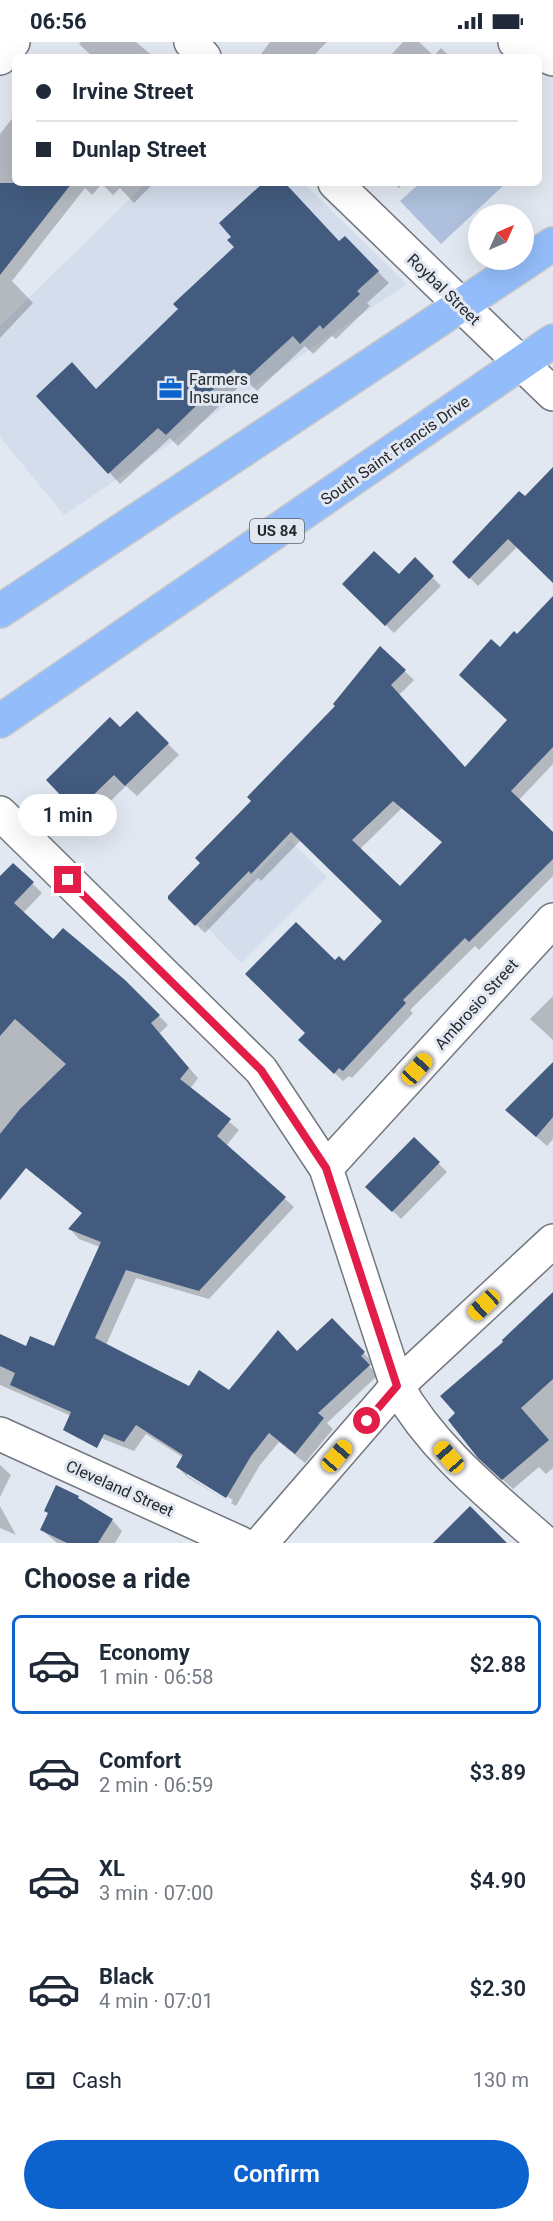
<!DOCTYPE html>
<html lang="en">
<head>
<meta charset="utf-8">
<style>
	:root { --surface:#fff; --page:#f2f2f3; --text:#1f2937; --muted:#747a83; --line:#e0e1e3; --accent:#0d63cd }
	body { margin:0; font-family:Roboto,sans-serif; background:var(--page); color:var(--text); height:100vh; display:flex; flex-direction:column; font-size:22px; white-space:nowrap }
	* { box-sizing:border-box; margin:0 }
	p { font-size:20px; color:var(--muted) }
	.icon { flex:none; width:33px; height:33px; fill:none; stroke:currentColor; stroke-width:2; stroke-linecap:round; stroke-linejoin:round }
	.map { position:relative; height:1501px; overflow:hidden }
	.drawer { display:flex; flex-direction:column; background:var(--surface); flex:1 }
	.drawer>* { flex:none }
	.banner { position:absolute; left:12px; top:12px; width:530px; height:132px; border-radius:9px; box-shadow:0 6px 24px #0002; display:grid; align-content:center; height:132px; padding:0 24px; background:var(--surface) }
	.needle { width:39px; rotate:45deg }
	.controls { position:absolute; left:468px; top:162px; display:grid; gap:12px }
	.controls a { display:grid; place-items:center; width:66px; height:66px; border-radius:50%; background:var(--surface); box-shadow:0 6px 24px #0002; font-size:30px }
	.end { position:absolute; width:27px; height:27px; margin:-14px; border:8px solid #e11d48; background:#fff; box-shadow:0 0 0 3px #fff }
	.from { border-radius:50% }
	.bubble { position:absolute; height:42px; border-radius:21px; background:var(--surface); box-shadow:0 6px 24px #0002; font-size:20px; font-weight:600; line-height:42px; text-align:center }
	.car { position:absolute; width:18px; height:36px; margin:-18px -9px; border-radius:8px; box-shadow:0 0 4px 2px #0007; background:linear-gradient(#f5c518 24%,#345 0 40%,#f5c518 0 76%,#345 0 86%,#f5c518 0) }
	.banner b { display:flex; align-items:center; gap:21px; height:57px; font-size:22px }
	.banner b+b { border-top:2px solid var(--line) }
	.banner i { width:15px; height:15px; background:var(--text) }
	ul { padding:0; list-style:none }
	li { display:flex; align-items:center; gap:18px; height:99px; margin:0 12px 9px; padding:0 12px; border:3px solid transparent; border-radius:9px }
	li div { flex:1 }
	li b { display:block; font-size:22px }
	li em { font-style:normal; font-weight:600 }
	li.on { border-color:var(--accent) }
	li>.icon { width:54px; height:54px; stroke-width:1.5 }
	h2 { padding:0 24px; font-size:27px; line-height:72px }
	.pay { display:flex; align-items:center; gap:15px; height:66px; padding:0 24px; font-size:22px }
	.pay p { margin-inline-start:auto }
	.button { display:flex; gap:12px; margin-top:auto; padding:12px 24px }
	.button a { flex:1; height:69px; border-radius:36px; background:var(--accent); color:#fff; font-size:24px; font-weight:600; line-height:69px; text-align:center }
	.status { display:flex; justify-content:space-between; align-items:center; height:42px; padding:0 30px; background:var(--surface); direction:ltr }
	.status svg { height:16px; fill:currentColor }
	.map>svg:first-child { display:block }
	.built { fill:#d3ddec }
	.green { fill:#aec0db }
	.shadow { fill:#0003; fill-rule:evenodd }
	.building { fill:#425b7e; fill-rule:evenodd }
	.lines { fill:none; stroke-linecap:round; stroke-linejoin:round }
	.minor-casing { stroke:#72777f; stroke-width:36 }
	.highway-casing { stroke:#c7c8c8; stroke-width:36 }
	.minor { stroke:#fff; stroke-width:33 }
	.highway { stroke:#93bdfa; stroke-width:33 }
	.route { stroke:#e11d48; stroke-width:8 }
	.labels { text-anchor:middle; stroke-width:6; stroke-linejoin:round; paint-order:stroke }
	.shield { fill:#e2e8f1; stroke:#5f6368; stroke-width:1.5 }
	.shield-label { font-size:15px; font-weight:bold; fill:#272a2d }
	.street-label { font-size:16px; fill:#272a2d; stroke:#e2e8f1 }
	.poi-label { font-size:16px; fill:#272a2d; stroke:#e2e8f1; text-anchor:start }
</style>
</head>
<body>
<div class="status"><b>06:56</b><svg viewBox="0 0 49 12"><path d="M0 12V9h3v3zM5 12V6h3v6zM10 12V3h3v9zM15 12V0h3v12zM26 1h20v11H26zM47 4h2v5h-2z"/></svg></div>
<div class="map">
<svg width="553" height="1501" viewBox="0 0 553 1501">
	<rect width="100%" height="100%" fill="#e2e8f1"/>
	<!-- built -->
	<path class="built" d="M146 141H303L407 242 64 473 0 395V284Z
		M290 798 327 835 241 921 204 883Z"/>
	<!-- green -->
	<path class="green" d="M420 141H506L441 202 400 159Z"/>
	<!-- shadow -->
	<path class="shadow" d="M81 0H136L154 15H93L79 2Z
		M270 0H327L316 11 320 15H259Z
		M403 0H419L434 14 441 6 450 15H389Z
		M15 73V141H154L134 161 120 146 113 153 102 142 92 153 85 146 12 239 33 261 0 296V92Z
		M265 141H284L339 201 345 196 389 241 367 261 370 264 336 297 332 294 313 312 305 304 257 349 246 338 178 404 170 396 120 442 109 430 97 348 180 267 236 205Z
		M393 141H404L399 146Z
		M553 427V539L518 504 478 544 454 520 525 456Z
		M415 518 441 544 394 591 344 542 399 535Z
		M553 556V722L519 758 553 792V834L479 908 475 904 410 968 413 971 352 1036 349 1034 343 1039 309 1007 307 991 335 920 344 921 384 879 301 798 261 839 258 836 205 891 170 857 337 664 381 607 414 638 399 653 465 727 509 678 500 607 517 594ZM402 766 444 801 400 846 360 807Z
		M137 671 179 713 137 754 126 744 96 773 87 763 79 770 48 738 120 687Z
		M0 836 32 841 42 851 23 871 53 899 124 939 168 983 159 992 198 1036 190 1047 239 1088 226 1104 294 1165 209 1257 136 1236 106 1303 189 1345 229 1350 297 1311 332 1278 373 1321 369 1324 378 1333 327 1381 333 1387 305 1421 279 1400 260 1423 236 1464 187 1435 178 1425 184 1416 146 1392 134 1409 98 1395 76 1376 0 1343V1294L27 1306H54L100 1205 79 1197 70 1187 83 1172 25 1123 0 1133ZM187 1430 233 1458 231 1461 187 1434Z
		M553 954V998L530 977Z
		M553 1022V1097L547 1104 517 1078Z
		M414 1097 447 1130 401 1177 368 1145Z
		M553 1252V1426L546 1432 539 1425 513 1447 490 1426 457 1372 506 1300Z
		M0 1423 11 1433 0 1455Z
		M0 1464 16 1493 0 1486Z
		M112 1478 122 1489 115 1501H57L42 1488Z"/>
	<!-- building -->
	<path class="building" d="M0 141H72L0 233Z
		M263 141H285L339 199 345 194 379 229 357 249 360 252 323 287 320 283 300 302 293 294 244 339 234 327 166 393 158 386 108 432 36 354 72 320 96 347 178 267 173 262 234 205 227 198 231 195 219 181Z
		M553 425V541L508 497 469 537 452 520 519 449 525 454Z
		M374 509 399 532 415 515 434 534 385 584 342 542Z
		M553 554V705L511 749 553 790V817L469 900 465 896 403 958 406 961 343 1029 339 1026 334 1032 298 998 305 991 245 932 296 880 335 918 339 914 344 919 382 879 291 790 251 832 249 829 195 884 168 857V854L200 821 195 816 251 759 247 755 335 664 333 662 380 604 406 628 391 643 465 725 507 678 459 633 491 597 500 605 514 589 517 592ZM393 759 442 800 400 844 352 798Z
		M137 669 169 701 125 744 114 733 84 762 74 753 67 760 46 738 110 675 120 685Z
		M13 821 34 840 14 861 53 897 63 886 125 938 160 973 151 981 189 1026 180 1037 231 1077 217 1094 286 1155 199 1249 126 1228 95 1296 189 1344 199 1328 229 1348 278 1288 297 1309 332 1276 365 1310 361 1314 370 1323 318 1371 324 1376 295 1412 269 1391 251 1414 226 1456 176 1425 183 1413 136 1383 124 1400 104 1392 97 1406 63 1388 71 1370 10 1343 15 1331 0 1324V1292L26 1304 30 1294 54 1304 101 1200 68 1187 82 1171 26 1126 0 1158V1092L20 1067 66 1022 15 977 0 994V834Z
		M553 1020V1075L536 1095 505 1068Z
		M414 1095 440 1120 392 1170 365 1145Z
		M553 1250V1337L521 1366 549 1398 502 1438 478 1416 448 1378 455 1371 440 1354 503 1300 502 1298Z
		M56 1443 79 1454 78 1456 113 1477 98 1501H67L40 1488 48 1471 44 1469Z
		M470 1464 507 1501H433Z"/>
	<g class="lines">
		<defs>
			<path id="minor" d="M191 0 204 15
				M515 0 553 17
				M0 16 13 0
				M335 141 553 352
				M0 771 261 1028 326 1126 397 1344C433 1408 491 1453 545 1501
				M326 1126 553 878
				M0 1392 240 1501
				M261 1501 397 1344 553 1199"/>
			<path id="highway" d="M0 569 553 202
				M0 679 553 299"/>
		</defs>
		<!-- minor casing -->
		<use href="#minor" class="minor-casing"/>
		<!-- highway casing -->
		<use href="#highway" class="highway-casing"/>
		<!-- minor -->
		<use href="#minor" class="minor"/>
		<!-- highway -->
		<use href="#highway" class="highway"/>
	</g>
	<g class="lines">
		<!-- route -->
		<path class="route" d="M68 838 261 1028 326 1126 397 1344 367 1379"/>
	</g>
	<!-- icons -->
	<defs>
		<symbol id="office-bare" viewBox="-9 -9 18 18"><path d="M-6-3h4V-5.5h4V-3h4V5H-6ZM-1-4.5V-3h2v-1.5ZM-6 0V1H6V0Z" fill="#0d63cd" stroke="#e2e8f1" stroke-width="2.5" paint-order="stroke"/></symbol>
	</defs>
	<g fill-rule="evenodd">
		<use href="#office-bare" x="154" y="330" width="33" height="33"/>
	</g>
	<g class="labels">
		<!-- shield labels -->
		<rect class="shield" x="250" y="477" width="54" height="24" rx="4.5"/>
		<g class="shield-label">
			<text x="277" y="494">US 84</text>
		</g>
		<!-- street labels -->
		<g class="street-label">
			<text transform="translate(444 247) rotate(44)" y="6">Roybal Street</text>
			<text transform="translate(395 408) rotate(-35)" y="6">South Saint Francis Drive</text>
			<text transform="translate(476 962) rotate(-48)" y="6">Ambrosio Street</text>
			<text transform="translate(120 1446) rotate(24)" y="6">Cleveland Street</text>
		</g>
		<!-- poi labels -->
		<g class="poi-label">
			<text x="189" y="343">Farmers<tspan x="189" dy="18">Insurance</tspan></text>
		</g>
	</g>
</svg>
<div class="controls">
<a><svg class="needle" viewBox="-14 -14 28 28"><path d="M0-13l5 13h-10z" fill="#e53935"/><path d="M0 13l5-13h-10z" fill="#747a83"/></svg></a>
</div>
<i class="end from" style="left:367px;top:1379px"></i>
<i class="end" style="left:68px;top:838px"></i>
<div class="bubble" style="left:18px;top:752px;width:99px">1 min</div>
<i class="car" style="left:417px;top:1027px;rotate:42deg"></i>
<i class="car" style="left:484px;top:1263px;rotate:227deg"></i>
<i class="car" style="left:337px;top:1414px;rotate:41deg"></i>
<i class="car" style="left:449px;top:1415px;rotate:319deg"></i>
<div class="banner">
<b><i class="from"></i>Irvine Street</b>
<b><i></i>Dunlap Street</b>
</div>
</div>
<section class="drawer">
<h2>Choose a ride</h2>
<ul>
<li class="on"><svg class="icon" aria-label="car" viewBox="0 0 24 24"><path d="M5 17H2v-5l4-1 3-4h7l3 4 3 1v5h-3M9 17h6M6 11h13"/><circle cx="7" cy="17" r="2"/><circle cx="17" cy="17" r="2"/></svg><div><b>Economy</b><p>1 min · 06:58</p></div><em>$2.88</em></li>
<li><svg class="icon" aria-label="car" viewBox="0 0 24 24"><path d="M5 17H2v-5l4-1 3-4h7l3 4 3 1v5h-3M9 17h6M6 11h13"/><circle cx="7" cy="17" r="2"/><circle cx="17" cy="17" r="2"/></svg><div><b>Comfort</b><p>2 min · 06:59</p></div><em>$3.89</em></li>
<li><svg class="icon" aria-label="car" viewBox="0 0 24 24"><path d="M5 17H2v-5l4-1 3-4h7l3 4 3 1v5h-3M9 17h6M6 11h13"/><circle cx="7" cy="17" r="2"/><circle cx="17" cy="17" r="2"/></svg><div><b>XL</b><p>3 min · 07:00</p></div><em>$4.90</em></li>
<li><svg class="icon" aria-label="car" viewBox="0 0 24 24"><path d="M5 17H2v-5l4-1 3-4h7l3 4 3 1v5h-3M9 17h6M6 11h13"/><circle cx="7" cy="17" r="2"/><circle cx="17" cy="17" r="2"/></svg><div><b>Black</b><p>4 min · 07:01</p></div><em>$2.30</em></li>
</ul>
<div class="pay"><svg class="icon" aria-label="cash" viewBox="0 0 24 24"><path d="M3 7h18v10H3z"/><circle cx="12" cy="12" r="2"/></svg>Cash<p>130 m</p></div>
<div class="button"><a>Confirm</a></div>
</section>
</body>
</html>
